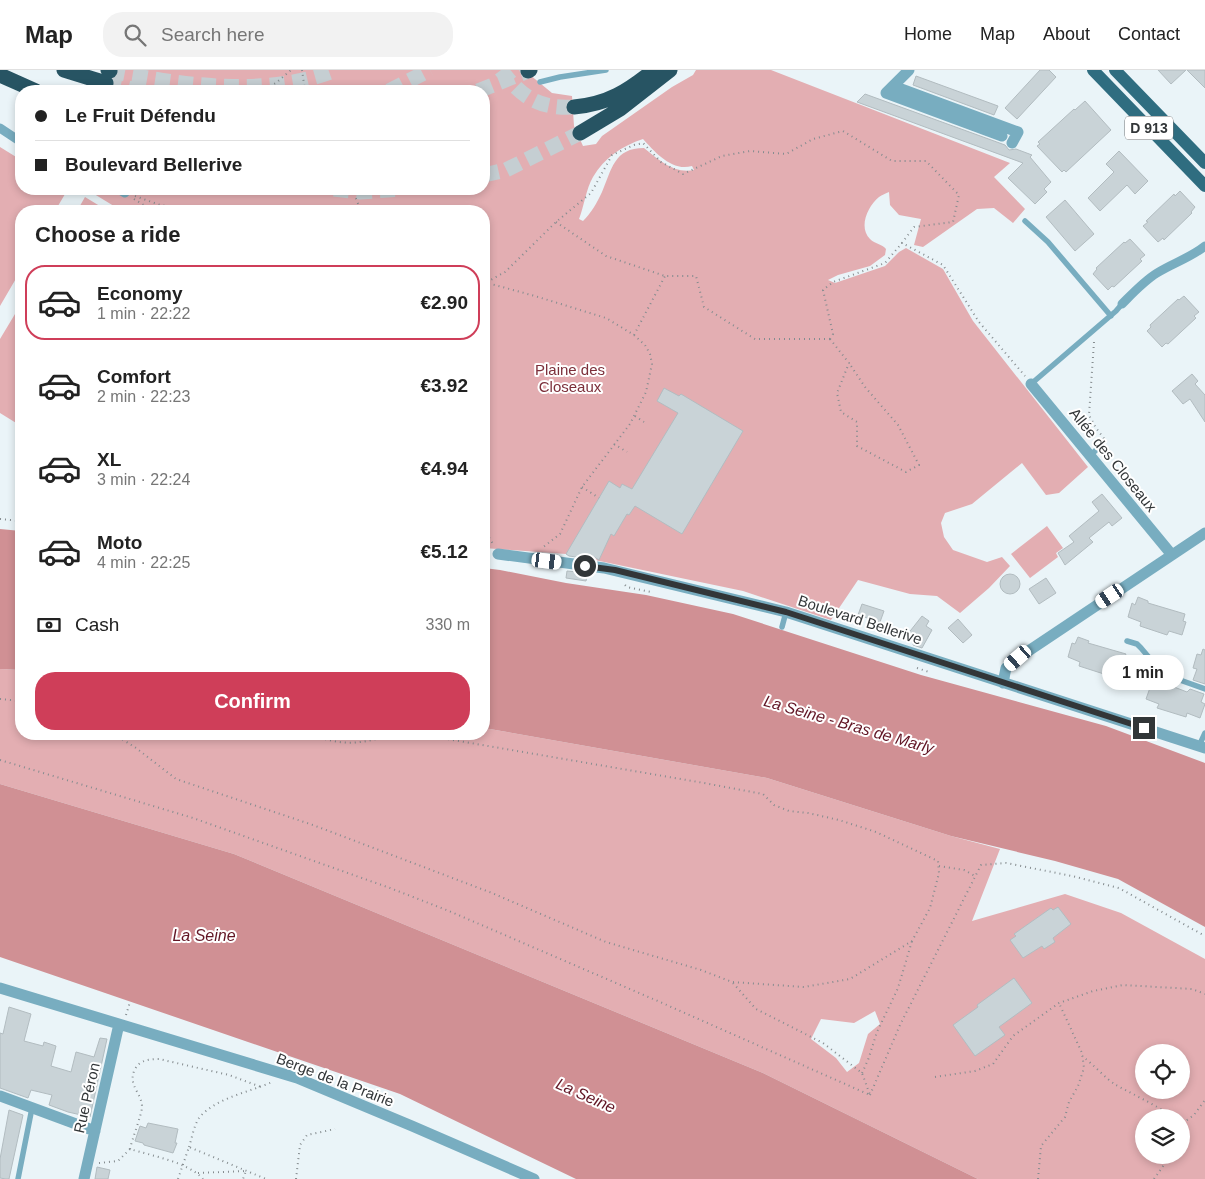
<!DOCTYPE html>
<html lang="en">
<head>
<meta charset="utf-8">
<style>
	:root { --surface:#fff; --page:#f2f2f2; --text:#222; --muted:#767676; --line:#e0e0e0; --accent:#cf3e59 }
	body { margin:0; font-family:Helvetica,sans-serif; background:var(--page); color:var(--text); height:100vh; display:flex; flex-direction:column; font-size:19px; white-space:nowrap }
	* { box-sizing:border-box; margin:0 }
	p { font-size:16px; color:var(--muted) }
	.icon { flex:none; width:28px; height:28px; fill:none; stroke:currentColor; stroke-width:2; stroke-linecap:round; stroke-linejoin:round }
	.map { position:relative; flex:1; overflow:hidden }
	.side { position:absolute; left:15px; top:135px; width:475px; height:535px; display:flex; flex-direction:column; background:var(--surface); border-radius:20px; box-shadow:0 2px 8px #0003 }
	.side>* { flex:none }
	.guide { position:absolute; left:15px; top:15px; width:475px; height:110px; border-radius:20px; box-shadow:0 2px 8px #0003; display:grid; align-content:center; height:110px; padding:0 20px; background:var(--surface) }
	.tools { position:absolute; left:1135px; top:974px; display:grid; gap:10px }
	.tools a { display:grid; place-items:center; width:55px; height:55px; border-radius:50%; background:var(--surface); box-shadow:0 2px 8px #0003; font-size:25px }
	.end { position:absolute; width:22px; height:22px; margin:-11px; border:6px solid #323638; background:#fff; box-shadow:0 0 0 2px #fff }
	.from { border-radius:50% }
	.bubble { position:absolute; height:35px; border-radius:18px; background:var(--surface); box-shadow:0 2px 8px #0003; font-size:16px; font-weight:700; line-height:35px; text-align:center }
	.car { position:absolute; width:15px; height:30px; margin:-15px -8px; border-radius:6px; box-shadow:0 0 4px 1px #0007; background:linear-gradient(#fff 24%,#345 0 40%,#fff 0 76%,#345 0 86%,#fff 0) }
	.guide b { display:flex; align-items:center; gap:18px; height:48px; font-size:19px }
	.guide b+b { border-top:1px solid var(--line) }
	.guide i { width:12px; height:12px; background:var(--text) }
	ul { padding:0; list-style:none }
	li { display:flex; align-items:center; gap:15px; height:75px; margin:0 10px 8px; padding:0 10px; border:2px solid transparent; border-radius:20px }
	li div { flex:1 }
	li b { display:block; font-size:19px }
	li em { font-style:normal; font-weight:700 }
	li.on { border-color:var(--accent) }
	li>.icon { width:45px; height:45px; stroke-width:1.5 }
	h2 { padding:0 20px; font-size:22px; line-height:60px }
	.pay { display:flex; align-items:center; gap:12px; height:55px; padding:0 20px; font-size:19px }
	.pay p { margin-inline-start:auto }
	.button { display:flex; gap:10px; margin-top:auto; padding:10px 20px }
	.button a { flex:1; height:58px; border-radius:20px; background:var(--accent); color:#fff; font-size:20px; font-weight:700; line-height:58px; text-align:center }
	header { display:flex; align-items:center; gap:30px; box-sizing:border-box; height:70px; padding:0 25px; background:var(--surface); border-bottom:1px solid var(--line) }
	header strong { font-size:24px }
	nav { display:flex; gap:28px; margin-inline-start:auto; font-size:18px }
	.search { width:350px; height:45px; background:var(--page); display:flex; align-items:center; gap:12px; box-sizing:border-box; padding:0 18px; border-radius:20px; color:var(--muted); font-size:19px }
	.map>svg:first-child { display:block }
	.green { fill:#e3aeb2; fill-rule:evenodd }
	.water { fill:#d09094 }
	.building { fill:#c9d3d7; stroke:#b2bcc0 }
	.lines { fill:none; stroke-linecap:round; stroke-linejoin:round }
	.motorway-tunnel { stroke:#c5ced2; stroke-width:15; stroke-dasharray:15 8; stroke-linecap:butt }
	.path { stroke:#858c8f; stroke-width:2; stroke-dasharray:1 4; stroke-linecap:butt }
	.service { stroke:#78adc0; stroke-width:5.5 }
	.pedestrian { stroke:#78adc0; stroke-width:9 }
	.minor { stroke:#78adc0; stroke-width:11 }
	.primary { stroke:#2f6d80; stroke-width:12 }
	.motorway { stroke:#275463; stroke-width:15 }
	.route { stroke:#323638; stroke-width:6 }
	.labels { text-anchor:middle; stroke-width:4; stroke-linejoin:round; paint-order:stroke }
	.shield { fill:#fff; stroke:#707274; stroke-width:1 }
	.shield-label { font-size:14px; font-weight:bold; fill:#323638 }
	.park-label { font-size:15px; fill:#7c2f3a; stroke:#fff }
	.street-label { font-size:15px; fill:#323638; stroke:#fff }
	.water-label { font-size:16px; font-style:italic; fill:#621625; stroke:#fff }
</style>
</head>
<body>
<header>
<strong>Map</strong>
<div class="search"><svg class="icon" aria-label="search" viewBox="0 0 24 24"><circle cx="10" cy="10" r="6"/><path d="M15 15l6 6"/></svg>Search here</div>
<nav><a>Home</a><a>Map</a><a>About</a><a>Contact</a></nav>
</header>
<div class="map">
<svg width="1205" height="1109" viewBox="0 0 1205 1109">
	<rect width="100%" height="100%" fill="#eaf4f8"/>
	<!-- green -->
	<path class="green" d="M111 0H524L552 23 572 26 574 56 583 76 596 74 602 66 672 17 693 5 696 0H771L1010 93 994 107 1025 139 1013 153 994 138 977 139 923 177 914 175 921 149 899 145 890 135 889 122C886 123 882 125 879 127 868 136 858 157 870 169 875 174 882 174 886 179L885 185 870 196 838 205 828 210 835 213 885 196 899 182 906 178 943 199 973 251 1088 397 1059 423 1046 425 1022 393 972 434 945 443 941 453 944 467 953 480 987 492 1002 487 1010 496 989 518 960 543 937 526 910 524 858 510 831 550 743 521 566 484 484 478V141H122L86 119H484V21H105ZM643 69C655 82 672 102 692 96L694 100C674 104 659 90 644 78 614 78 612 99 602 122 597 133 591 143 583 151L579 149C584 136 586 119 593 107 604 88 622 76 643 69Z
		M0 77 21 90V119H68L55 141H21V200L0 236Z
		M85 127 108 141H77Z
		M21 234V356L0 343V269Z
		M1047 456 1063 478 1056 483 1058 487 1030 508 1011 484Z
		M0 599 21 600V664H484V658L767 708 951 766 1000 779 972 851 1065 824 1121 843 1205 889V1109H978L763 1003 234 784 0 714ZM875 941 880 954 868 964 859 993 847 1002 836 988 811 969 821 949 854 953ZM1144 982H1181V1020H1144ZM1144 1048H1181V1085H1144Z"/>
	<!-- water -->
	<path class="water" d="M0 459 21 461V600L0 599Z
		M484 498 500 500 566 513 646 525 733 544 921 605 1106 656 1205 693V857L1118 809 1055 791 951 766 767 708 484 658Z
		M0 714 234 784 763 1003 978 1109H576L400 1024 0 887Z"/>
	<!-- building -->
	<path class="building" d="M1040 0H1049L1056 7 1017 49 1005 38Z
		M1158 0H1186L1171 14Z
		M1187 0H1205V18Z
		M916 6 998 36 994 45 913 15Z
		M865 24 1005 75 1009 80 1016 79 1032 85 1030 87 1051 112 1044 119 1047 122 1035 134 1008 108 1023 93 857 32Z
		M1085 31 1111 60 1066 102 1064 100 1062 102 1037 76 1040 74 1038 72 1074 39 1075 40Z
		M1119 81 1148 111 1135 124 1127 115 1100 141 1088 128 1114 102 1106 94Z
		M1180 121 1195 137 1191 142 1192 143 1164 170 1163 168 1158 172 1143 156 1148 152 1146 151 1174 124 1175 126Z
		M1065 130 1094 164 1075 181 1046 147Z
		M1130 169 1145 185 1140 189 1142 191 1114 217 1112 216 1108 220 1093 204 1097 199 1096 198 1124 172 1125 173Z
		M1184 226 1199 242 1194 246 1196 248 1168 274 1166 273 1162 277 1147 261 1151 257 1150 255 1178 229 1179 230Z
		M1192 304 1198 311 1195 314 1205 325V352L1190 329 1183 334 1172 321Z
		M664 318 679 326 681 324 743 361 682 464 635 436 629 445 627 444 614 466 611 464 599 490 591 485 590 489 569 486 566 484 609 411 620 418 622 414 632 419 678 343 657 331Z
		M1102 424 1122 448 1112 456 1109 452 1089 468 1093 472 1065 495 1058 483 1074 472 1069 466 1099 441 1092 432Z
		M567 501 588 503 586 511 566 508Z
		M1000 514a10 10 0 1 1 20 0a10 10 0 1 1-20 0Z
		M1046 508 1056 523 1039 534 1029 519Z
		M1138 527 1148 531V533L1185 544 1183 551 1186 552 1182 565 1169 561 1167 565 1140 556 1141 552 1128 547 1132 533 1135 535Z
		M862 534 884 541 880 552 858 545Z
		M922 546 929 551 926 556 932 560 922 578 913 575 914 570 907 565Z
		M958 549 972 565 963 573 948 558Z
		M1078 567 1089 571 1088 573 1126 584 1123 591 1125 592 1120 606 1108 602 1107 605 1079 596 1080 592 1068 587 1072 573 1075 574Z
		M1203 579 1205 580V614L1193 610 1197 599 1193 598 1197 584 1201 585Z
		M1156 610 1187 622 1190 619 1204 624 1201 632 1205 634 1200 648 1187 643 1186 647 1157 638 1159 634 1146 629 1151 615 1154 616Z
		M1058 837 1071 854 1053 868 1055 872 1044 879 1042 876 1023 888 1010 870 1016 866 1014 864 1051 838 1053 840Z
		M1014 908 1032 933 999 957 1005 965 975 986 953 955 978 937 977 935Z
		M9 937 31 944 24 971 43 976 44 972 56 976 51 996 71 1002 76 982 94 987 100 968 107 969 90 1047 68 1042 49 1035 52 1025 31 1020 28 1028 0 1018V963L3 964Z
		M9 1040 23 1045 9 1109H6L0 1108V1089Z
		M148 1053 178 1059 175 1073H177L173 1083 144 1075 143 1073 135 1071 140 1056 146 1058Z
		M97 1097 110 1100 108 1109H95Z"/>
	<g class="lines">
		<!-- motorway-tunnel -->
		<path class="motorway-tunnel" d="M501 0C522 28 540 39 574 37
			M110 1C181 15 266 28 336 0
			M106 13 142 21
			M389 21 430 0
			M478 21 528 1
			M484 105 506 100 580 63
			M334 119 360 122 402 119"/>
		<!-- path -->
		<path class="path" d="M302 0 305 21
			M261 21 276 13 291 0
			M352 119 359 136 360 141
			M135 126 160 135 196 141
			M134 129 153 141
			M556 152 606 186 665 206H696L704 237 755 269H830
			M484 212 535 226 606 248 634 265 645 275 650 284 652 294 646 322 630 354 582 417 560 464 542 478
			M487 212 505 202 556 152 591 123 612 85 634 75 643 73 661 92 683 104 722 86 750 81 786 84 813 69 843 61 892 91H926L959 125 953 152 914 157 902 173 943 195 979 252 1025 306
			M634 265 665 206
			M830 269 849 293 837 323 841 342 857 352V376L906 402 919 395 898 355 865 317 849 293
			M830 269 833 264 823 220 833 212 885 193 902 173
			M1094 272 1089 345 1096 358 1106 371
			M635 346 644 352
			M614 374 627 382
			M582 417 599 428
			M0 449 21 451
			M484 459 493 474
			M625 515 627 517 651 522
			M917 598 929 602
			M0 629 21 631
			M114 664 136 678 176 709 313 755 492 823 606 872 701 900 732 912 804 917 850 909 912 871 930 838 939 803 938 791 876 762 839 750 808 743 789 741 774 735 763 724 704 713 418 664
			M311 664C341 677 363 674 394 664
			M0 690 193 748 390 818 449 841 660 932 870 1025
			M939 796 964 800 975 806
			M733 913 756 939 823 973 862 1003 870 1025
			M126 945 130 932
			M1082 986C1093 994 1106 1009 1116 1015 1136 1026 1156 1035 1175 1048
			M862 1003 868 990 877 962 898 918 912 871
			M935 1007 975 1001 993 994 1013 966 1059 933 1093 921 1123 915 1192 919 1205 924
			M870 1025 900 955 981 795 1006 793 1072 806 1119 818 1205 866
			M1181 1063 1183 1053 1194 1045 1205 1030
			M189 1077C192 1068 194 1055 199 1048 215 1028 250 1022 272 1012
			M130 1079C132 1069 142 1044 142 1037 142 1023 127 1015 135 999 140 990 149 989 159 989L229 1005 261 1017
			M99 1093 118 1091 130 1079C152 1086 188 1092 203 1109
			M198 1103 246 1101 243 1109
			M178 1109 189 1077 266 1109
			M296 1109 300 1075 307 1065 335 1059
			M1038 1109 1041 1076 1065 1047 1069 1032 1078 1016 1084 998 1082 983 1059 933
			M1154 1109 1171 1085"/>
		<!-- service -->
		<path class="service" d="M540 12 560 7 606 0
			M1025 151 1048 172 1111 246
			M1031 314 1116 241 1122 234
			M1091 385 1097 379
			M782 557 786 542
			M1127 571 1137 574 1141 578 1163 604 1205 619
			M1199 676 1205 663
			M18 1109 32 1038"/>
		<!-- pedestrian -->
		<path class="pedestrian" d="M0 58 21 72
			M118 119 125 123
			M1122 234C1133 223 1144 211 1157 203 1173 193 1190 188 1205 176"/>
		<!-- minor -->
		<path class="minor" d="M909 0 886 23 1002 66
			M893 16 1018 62 1012 73
			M1031 314 1172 485
			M498 484 604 498 786 542 1205 678
			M1003 613 1006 598 1018 588 1205 463
			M0 918 297 1008 412 1056 534 1109
			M0 1026 95 1061
			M84 1109 119 954"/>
		<!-- primary -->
		<path class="primary" d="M1093 0 1205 116
			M1115 0 1205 93"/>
		<!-- motorway -->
		<path class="motorway" d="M64 0 106 13
			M108 0 110 1
			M528 1 530 0
			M0 5 36 21
			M574 37C608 34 628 21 654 0
			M580 63 620 39 670 0"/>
	</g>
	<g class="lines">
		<!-- route -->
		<path class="route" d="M585 496 615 500 786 542 1144 658"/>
	</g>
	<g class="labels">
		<!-- shield labels -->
		<rect class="shield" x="1125" y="46.5" width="48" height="23" rx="4"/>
		<g class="shield-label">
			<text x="1149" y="63">D 913</text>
		</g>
		<!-- park labels -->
		<g class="park-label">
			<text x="570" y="305">Plaine des<tspan x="570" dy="17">Closeaux</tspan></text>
		</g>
		<!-- street labels -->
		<g class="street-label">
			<text transform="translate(1113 390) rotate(51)" y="5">Allée des Closeaux</text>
			<text transform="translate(860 550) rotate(18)" y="5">Boulevard Bellerive</text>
			<text transform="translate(335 1010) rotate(21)" y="5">Berge de la Prairie</text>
			<text transform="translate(87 1028) rotate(-77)" y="5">Rue Péron</text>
		</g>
		<!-- water labels -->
		<g class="water-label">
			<text transform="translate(849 654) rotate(16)" y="6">La Seine - Bras de Marly</text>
			<text x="204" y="871">La Seine</text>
			<text transform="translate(586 1025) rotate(24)" y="6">La Seine</text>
		</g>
	</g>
</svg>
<div class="tools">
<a><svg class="icon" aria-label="locate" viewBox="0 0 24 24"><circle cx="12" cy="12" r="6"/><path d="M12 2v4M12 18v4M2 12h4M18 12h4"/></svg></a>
<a><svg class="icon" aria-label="layers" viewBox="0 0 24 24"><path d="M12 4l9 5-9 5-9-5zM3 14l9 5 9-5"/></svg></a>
</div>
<i class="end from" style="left:585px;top:496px"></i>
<i class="end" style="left:1144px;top:658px"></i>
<div class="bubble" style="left:1102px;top:585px;width:82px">1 min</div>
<i class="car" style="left:547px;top:491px;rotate:97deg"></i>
<i class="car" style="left:1110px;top:526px;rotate:236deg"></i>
<i class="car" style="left:1018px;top:588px;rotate:229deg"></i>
<div class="guide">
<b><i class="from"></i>Le Fruit Défendu</b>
<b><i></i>Boulevard Bellerive</b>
</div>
<section class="side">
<h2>Choose a ride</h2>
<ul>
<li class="on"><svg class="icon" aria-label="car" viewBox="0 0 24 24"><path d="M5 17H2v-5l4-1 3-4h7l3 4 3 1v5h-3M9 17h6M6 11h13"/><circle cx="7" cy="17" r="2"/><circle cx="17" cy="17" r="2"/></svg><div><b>Economy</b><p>1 min · 22:22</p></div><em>€2.90</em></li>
<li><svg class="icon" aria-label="car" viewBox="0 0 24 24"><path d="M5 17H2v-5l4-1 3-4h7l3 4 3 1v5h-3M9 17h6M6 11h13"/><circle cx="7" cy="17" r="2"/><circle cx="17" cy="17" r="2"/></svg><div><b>Comfort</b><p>2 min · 22:23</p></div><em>€3.92</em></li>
<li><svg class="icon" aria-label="car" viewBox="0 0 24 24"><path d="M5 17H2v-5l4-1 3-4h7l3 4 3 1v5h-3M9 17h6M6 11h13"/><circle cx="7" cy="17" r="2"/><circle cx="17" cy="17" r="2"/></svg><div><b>XL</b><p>3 min · 22:24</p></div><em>€4.94</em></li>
<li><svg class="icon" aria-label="car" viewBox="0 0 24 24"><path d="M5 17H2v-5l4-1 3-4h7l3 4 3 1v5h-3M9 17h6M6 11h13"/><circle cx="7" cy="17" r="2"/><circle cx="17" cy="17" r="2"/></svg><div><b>Moto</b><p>4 min · 22:25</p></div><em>€5.12</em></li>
</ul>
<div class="pay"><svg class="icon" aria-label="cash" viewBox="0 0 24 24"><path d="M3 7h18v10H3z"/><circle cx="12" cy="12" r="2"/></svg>Cash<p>330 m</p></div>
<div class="button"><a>Confirm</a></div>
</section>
</div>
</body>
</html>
